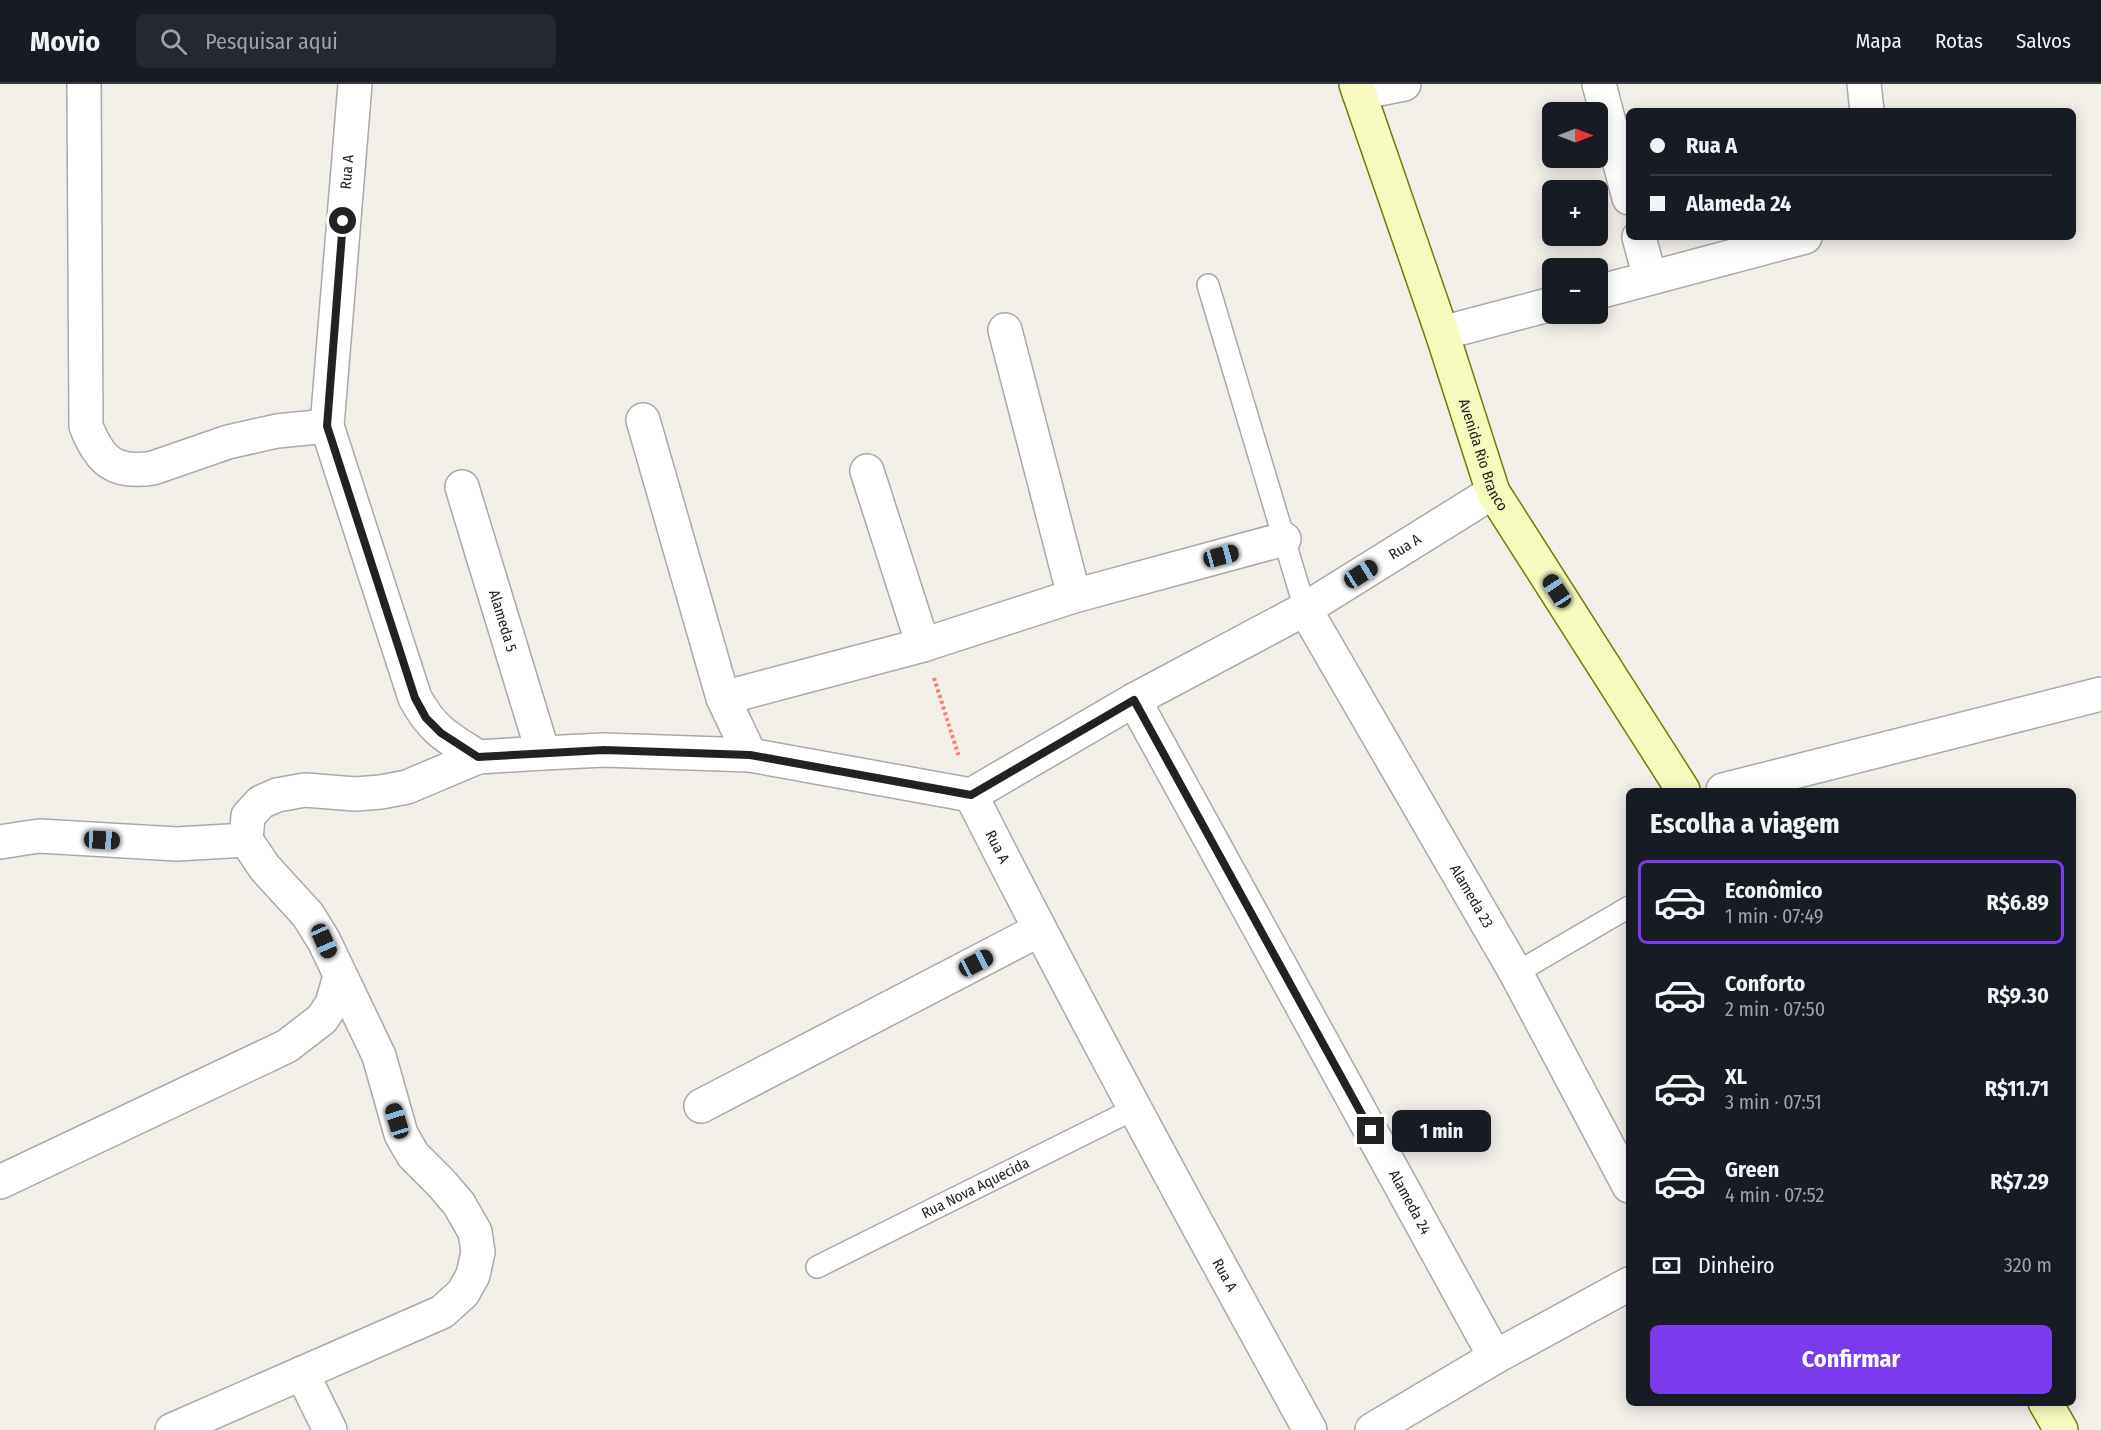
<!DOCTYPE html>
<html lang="pt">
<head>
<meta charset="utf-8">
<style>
	:root { --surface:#171b24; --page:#242831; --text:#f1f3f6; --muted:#9ea1a6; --line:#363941; --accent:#7c3aed }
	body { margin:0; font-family:"Fira Sans Condensed",sans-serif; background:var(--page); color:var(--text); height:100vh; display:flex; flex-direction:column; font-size:22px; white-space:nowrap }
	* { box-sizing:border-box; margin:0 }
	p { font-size:20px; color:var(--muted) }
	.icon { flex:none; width:33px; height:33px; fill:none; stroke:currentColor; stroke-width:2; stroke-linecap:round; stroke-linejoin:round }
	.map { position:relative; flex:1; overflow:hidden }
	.sheet { position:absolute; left:1626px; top:704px; width:450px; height:618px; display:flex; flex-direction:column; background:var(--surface); border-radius:9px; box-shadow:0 3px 15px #0003 }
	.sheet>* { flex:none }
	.guide { position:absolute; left:1626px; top:24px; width:450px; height:132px; border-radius:9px; box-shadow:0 3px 15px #0003; display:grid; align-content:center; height:132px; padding:0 24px; background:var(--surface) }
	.needle { width:39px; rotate:90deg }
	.buttons { position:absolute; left:1542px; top:18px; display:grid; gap:12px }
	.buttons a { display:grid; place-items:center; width:66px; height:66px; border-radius:9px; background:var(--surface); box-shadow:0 3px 15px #0003; font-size:30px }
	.end { position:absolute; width:27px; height:27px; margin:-14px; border:8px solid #222; background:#fff; box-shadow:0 0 0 3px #fff }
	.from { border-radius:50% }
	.bubble { position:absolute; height:42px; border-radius:9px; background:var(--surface); box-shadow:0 3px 15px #0003; font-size:20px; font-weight:700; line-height:42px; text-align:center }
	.car { position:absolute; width:18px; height:36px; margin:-18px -9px; border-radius:8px; box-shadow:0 0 4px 2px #0007; background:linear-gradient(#222 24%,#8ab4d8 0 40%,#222 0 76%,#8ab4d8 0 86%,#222 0) }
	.guide b { display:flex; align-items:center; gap:21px; height:57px; font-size:22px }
	.guide b+b { border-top:2px solid var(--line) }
	.guide i { width:15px; height:15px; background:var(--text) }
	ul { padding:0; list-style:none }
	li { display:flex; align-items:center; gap:18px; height:84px; margin:0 12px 9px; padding:0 12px; border:3px solid transparent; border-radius:9px }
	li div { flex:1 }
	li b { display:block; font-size:22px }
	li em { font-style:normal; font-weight:700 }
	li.active { border-color:var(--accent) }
	li>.icon { width:54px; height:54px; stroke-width:1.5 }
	h2 { padding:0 24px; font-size:27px; line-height:72px }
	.pay { display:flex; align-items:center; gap:15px; height:66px; padding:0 24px; font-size:22px }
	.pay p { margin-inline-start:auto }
	.action { display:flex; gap:12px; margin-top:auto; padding:12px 24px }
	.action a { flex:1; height:69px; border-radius:9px; background:var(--accent); color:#fff; font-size:24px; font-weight:700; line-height:69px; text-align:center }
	header { display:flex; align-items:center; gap:36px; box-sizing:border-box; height:84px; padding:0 30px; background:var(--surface); border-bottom:2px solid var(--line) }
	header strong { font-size:28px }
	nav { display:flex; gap:33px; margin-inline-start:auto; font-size:21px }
	.search { width:420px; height:54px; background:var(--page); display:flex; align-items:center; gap:15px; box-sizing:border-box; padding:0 21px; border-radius:9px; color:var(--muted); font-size:22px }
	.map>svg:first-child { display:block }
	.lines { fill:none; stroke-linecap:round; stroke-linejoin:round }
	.lane-casing { stroke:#a9a9a9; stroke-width:24 }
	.street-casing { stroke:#a9a9a9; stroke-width:36 }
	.secondary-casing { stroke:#707d05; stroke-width:36 }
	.path { stroke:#fa8072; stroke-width:4; stroke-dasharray:3 3; stroke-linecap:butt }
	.lane { stroke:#fff; stroke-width:21 }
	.street { stroke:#fff; stroke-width:33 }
	.secondary { stroke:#f7fabf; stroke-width:33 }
	.route { stroke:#222; stroke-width:8 }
	.labels { text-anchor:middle; stroke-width:4.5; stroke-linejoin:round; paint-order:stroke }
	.street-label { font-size:15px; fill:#222; stroke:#fff }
</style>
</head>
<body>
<header>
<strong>Movio</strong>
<div class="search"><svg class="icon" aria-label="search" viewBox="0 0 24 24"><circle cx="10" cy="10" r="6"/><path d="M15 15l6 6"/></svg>Pesquisar aqui</div>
<nav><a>Mapa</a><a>Rotas</a><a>Salvos</a></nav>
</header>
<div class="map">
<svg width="2101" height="1346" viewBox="0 0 2101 1346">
	<rect width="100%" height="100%" fill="#f2efe9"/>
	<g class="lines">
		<defs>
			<g id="lane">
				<path d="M1208 201 1305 525"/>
				<path d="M1516 889 1629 823"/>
				<path id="s1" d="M817 1183 1134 1025"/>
			</g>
			<g id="street">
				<path d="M84 0 86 342C100 378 115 390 153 384L228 358 277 347 327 342"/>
				<path d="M355 0 327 342 415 614C433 647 447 653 478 673"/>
				<path d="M1599 0 1629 114"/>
				<path d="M1864 0 1867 27"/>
				<path d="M1359 9 1404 0"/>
				<path d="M1639 153 1650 194"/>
				<path d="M1598 208 1805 153"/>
				<path d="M1005 246 1074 512"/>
				<path d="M1442 249 1552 220"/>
				<path d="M643 336 723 614 750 671"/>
				<path d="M867 387 923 561"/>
				<path id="s2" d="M462 403 543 669"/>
				<path id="s3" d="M1305 525 1516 889 1629 1102"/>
				<path d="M723 614 923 561 1074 512 1284 455"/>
				<path id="s4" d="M1134 616 1495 1273"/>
				<path d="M1723 706 2101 610"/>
				<path id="s5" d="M971 711C1079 925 1194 1136 1310 1346"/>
				<path id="s6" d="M971 711 1134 616 1305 525 1493 408"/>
				<path d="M0 758 39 752 177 760 246 756 248 732 261 718 277 711 305 706 355 710 381 708 407 703 478 673 543 669 604 666 750 671 971 711"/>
				<path d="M701 1022 1039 846"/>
				<path d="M0 1098 287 962 322 935 332 920 340 892"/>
				<path d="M302 1289 330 1346"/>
				<path d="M172 1346 442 1228 463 1209 473 1191 478 1168 475 1148 459 1120 442 1100 413 1071 401 1050 379 972 324 857 308 831 265 784 246 756"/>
				<path d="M1372 1346 1495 1273 1629 1200"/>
			</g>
			<g id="secondary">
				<path id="s7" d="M1356 0 1442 249 1493 408 1683 706"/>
				<path d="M2045 1318 2061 1346"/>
			</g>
		</defs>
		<!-- lane casing -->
		<use href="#lane" class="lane-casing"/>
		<!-- street casing -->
		<use href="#street" class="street-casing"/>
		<!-- secondary casing -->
		<use href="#secondary" class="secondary-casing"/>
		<!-- path -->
		<path class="path" d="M934 594 959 673"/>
		<!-- lane -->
		<use href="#lane" class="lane"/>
		<!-- street -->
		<use href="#street" class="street"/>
		<!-- secondary -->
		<use href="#secondary" class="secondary"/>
	</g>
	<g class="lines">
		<!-- route -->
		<path class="route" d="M343 137 327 342 415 614 426 634 441 649 478 673 604 666 750 671 971 711 1134 616 1371 1047"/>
	</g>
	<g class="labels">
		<!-- street labels -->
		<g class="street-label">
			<text transform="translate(347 88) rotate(-85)" y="5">Rua A</text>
			<text dy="5" stroke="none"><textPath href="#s7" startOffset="392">Avenida Rio Branco</textPath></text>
			<text dy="5" stroke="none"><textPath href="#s6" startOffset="500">Rua A</textPath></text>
			<text dy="5" stroke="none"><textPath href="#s2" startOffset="140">Alameda 5</textPath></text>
			<text dy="5" stroke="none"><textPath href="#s5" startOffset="58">Rua A</textPath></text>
			<text dy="5" stroke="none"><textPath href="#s3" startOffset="332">Alameda 23</textPath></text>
			<text dy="5" stroke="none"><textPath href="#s1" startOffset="177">Rua Nova Aquecida</textPath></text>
			<text dy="5" stroke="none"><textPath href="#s4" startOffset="573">Alameda 24</textPath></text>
			<text dy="5" stroke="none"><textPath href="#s5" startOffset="543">Rua A</textPath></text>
		</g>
	</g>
</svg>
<div class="buttons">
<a><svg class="needle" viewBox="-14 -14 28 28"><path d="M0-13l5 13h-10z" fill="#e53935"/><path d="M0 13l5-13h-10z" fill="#9ea1a6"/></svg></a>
<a>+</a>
<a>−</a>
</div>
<i class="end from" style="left:343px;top:137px"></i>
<i class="end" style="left:1371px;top:1047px"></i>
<div class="bubble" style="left:1392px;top:1026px;width:99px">1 min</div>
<i class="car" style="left:1221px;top:472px;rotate:75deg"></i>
<i class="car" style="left:1361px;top:490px;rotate:58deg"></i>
<i class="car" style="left:1557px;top:507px;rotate:327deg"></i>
<i class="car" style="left:102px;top:756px;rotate:93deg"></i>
<i class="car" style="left:324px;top:857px;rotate:156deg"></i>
<i class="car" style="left:976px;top:879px;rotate:62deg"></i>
<i class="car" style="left:397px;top:1037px;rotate:343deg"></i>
<div class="guide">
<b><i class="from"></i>Rua A</b>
<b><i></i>Alameda 24</b>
</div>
<section class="sheet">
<h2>Escolha a viagem</h2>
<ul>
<li class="active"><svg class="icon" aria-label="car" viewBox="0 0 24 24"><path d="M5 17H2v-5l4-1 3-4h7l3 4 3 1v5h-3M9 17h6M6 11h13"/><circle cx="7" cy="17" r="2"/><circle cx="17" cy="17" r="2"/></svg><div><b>Econômico</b><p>1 min · 07:49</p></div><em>R$6.89</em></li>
<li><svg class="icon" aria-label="car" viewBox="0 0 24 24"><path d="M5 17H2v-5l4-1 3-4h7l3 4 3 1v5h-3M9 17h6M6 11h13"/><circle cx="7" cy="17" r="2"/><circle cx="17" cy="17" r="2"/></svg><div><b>Conforto</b><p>2 min · 07:50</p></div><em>R$9.30</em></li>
<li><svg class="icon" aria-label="car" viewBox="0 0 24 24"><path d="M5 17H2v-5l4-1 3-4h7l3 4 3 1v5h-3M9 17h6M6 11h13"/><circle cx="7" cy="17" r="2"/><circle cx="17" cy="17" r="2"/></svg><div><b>XL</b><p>3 min · 07:51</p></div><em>R$11.71</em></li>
<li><svg class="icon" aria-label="car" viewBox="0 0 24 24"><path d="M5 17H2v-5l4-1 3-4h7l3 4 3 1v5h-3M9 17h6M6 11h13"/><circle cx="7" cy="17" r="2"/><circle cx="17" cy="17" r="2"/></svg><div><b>Green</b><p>4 min · 07:52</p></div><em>R$7.29</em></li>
</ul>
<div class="pay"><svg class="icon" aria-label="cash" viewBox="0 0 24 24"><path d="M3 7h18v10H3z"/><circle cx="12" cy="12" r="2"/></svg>Dinheiro<p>320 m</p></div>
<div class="action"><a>Confirmar</a></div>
</section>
</div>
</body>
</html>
